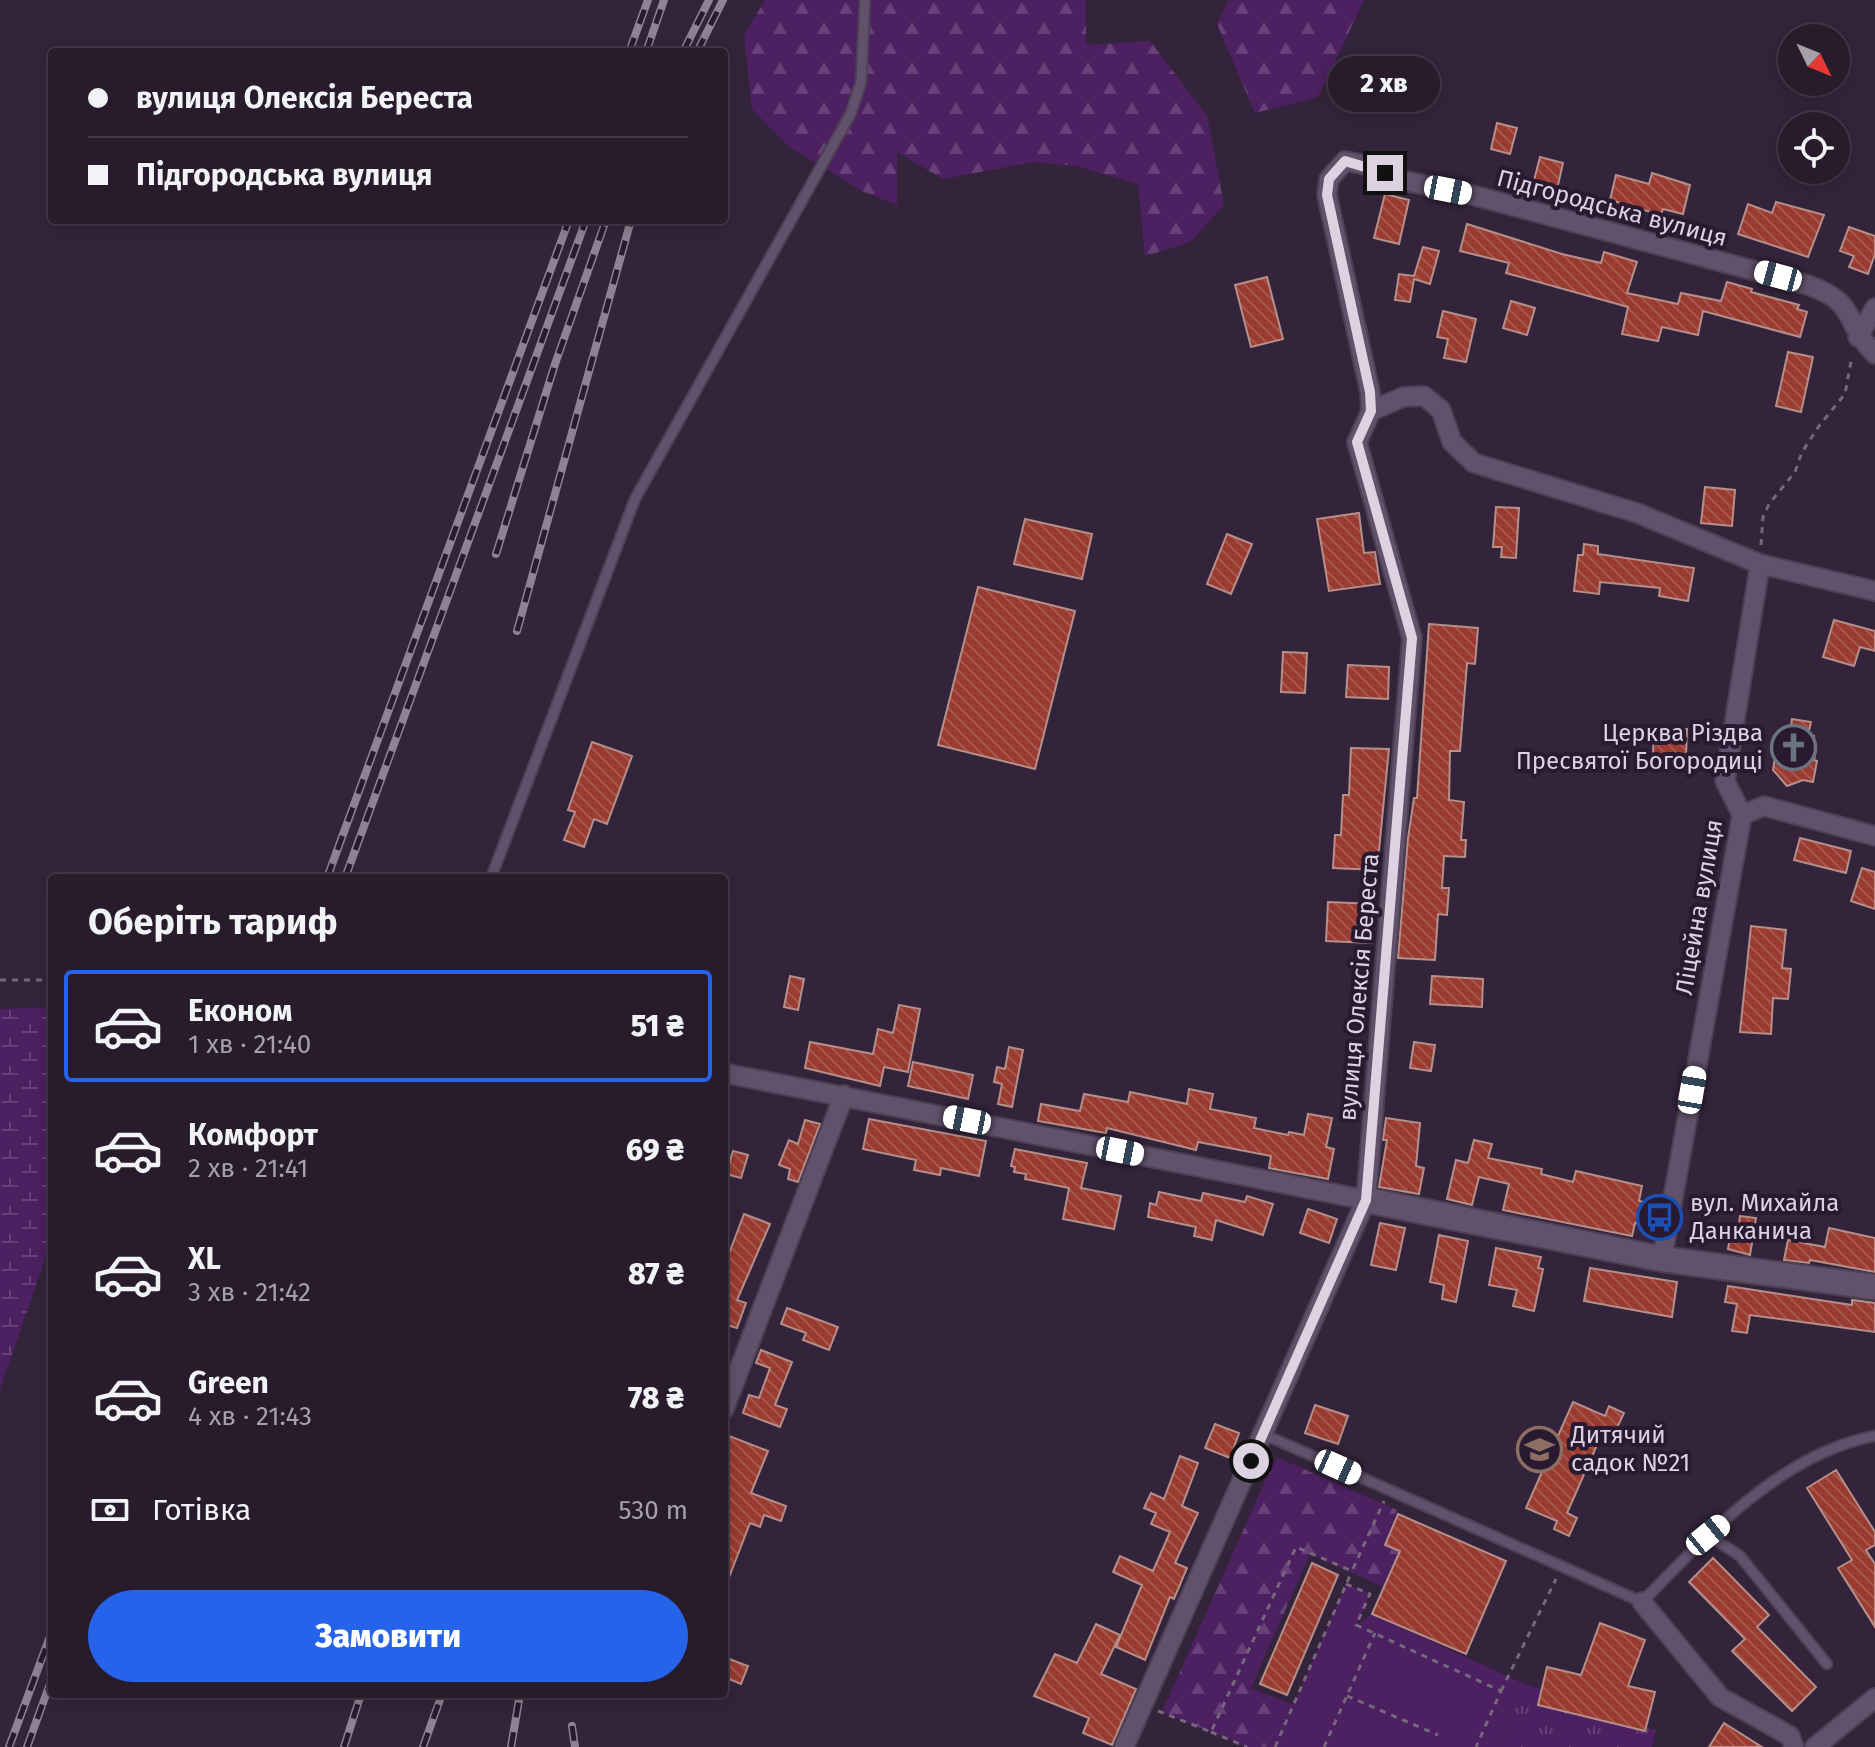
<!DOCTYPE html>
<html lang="uk">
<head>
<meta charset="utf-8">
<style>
	:root { --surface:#271b2c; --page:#332838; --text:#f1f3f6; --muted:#a4a1a9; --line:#433948; --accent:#2563eb }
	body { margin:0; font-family:"Fira Sans",sans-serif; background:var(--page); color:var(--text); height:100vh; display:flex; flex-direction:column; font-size:30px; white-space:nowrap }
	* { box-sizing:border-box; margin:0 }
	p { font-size:26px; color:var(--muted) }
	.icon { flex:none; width:44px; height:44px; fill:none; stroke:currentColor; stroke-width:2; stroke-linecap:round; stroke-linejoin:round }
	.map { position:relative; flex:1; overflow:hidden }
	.details { position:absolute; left:48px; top:874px; width:680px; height:824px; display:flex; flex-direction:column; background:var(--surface); border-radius:8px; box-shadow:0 4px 20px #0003,0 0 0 2px var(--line) }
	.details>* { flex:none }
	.top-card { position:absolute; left:48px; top:48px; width:680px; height:176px; border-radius:8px; box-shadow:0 4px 20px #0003,0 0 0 2px var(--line); display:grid; align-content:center; height:176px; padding:0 40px; background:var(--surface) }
	.needle { width:52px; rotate:133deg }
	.tools { position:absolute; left:1778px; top:24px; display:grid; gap:16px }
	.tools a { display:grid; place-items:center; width:72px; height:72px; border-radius:50%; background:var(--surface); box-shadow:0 4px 20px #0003,0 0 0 2px var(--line); font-size:40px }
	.end { position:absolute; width:36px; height:36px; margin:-18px; border:10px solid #dcd2e1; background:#111; box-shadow:0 0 0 4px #111 }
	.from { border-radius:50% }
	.bubble { position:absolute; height:56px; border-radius:28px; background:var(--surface); box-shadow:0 4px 20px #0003,0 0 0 2px var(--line); font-size:26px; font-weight:800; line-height:56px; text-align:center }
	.car { position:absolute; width:24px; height:48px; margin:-24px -12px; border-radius:10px; box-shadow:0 0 6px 2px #0007; background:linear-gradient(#fff 24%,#345 0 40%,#fff 0 76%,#345 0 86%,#fff 0) }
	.top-card b { display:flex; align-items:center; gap:28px; height:76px; font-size:30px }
	.top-card b+b { border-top:2px solid var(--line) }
	.top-card i { width:20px; height:20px; background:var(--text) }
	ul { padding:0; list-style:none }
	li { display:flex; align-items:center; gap:24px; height:112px; margin:0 16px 12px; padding:0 24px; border:4px solid transparent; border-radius:8px }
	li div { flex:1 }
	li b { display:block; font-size:30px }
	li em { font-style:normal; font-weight:800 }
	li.on { border-color:var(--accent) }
	li>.icon { width:72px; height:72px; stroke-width:1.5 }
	h2 { padding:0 40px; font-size:36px; line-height:96px }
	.pay { display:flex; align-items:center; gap:20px; height:88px; padding:0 40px; font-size:30px }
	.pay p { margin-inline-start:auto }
	.action { display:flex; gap:16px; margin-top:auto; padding:16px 40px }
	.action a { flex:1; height:92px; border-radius:48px; background:var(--accent); color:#fff; font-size:32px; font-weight:800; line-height:92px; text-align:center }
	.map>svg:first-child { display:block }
	.grass { fill:url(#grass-tufts) }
	.forest { fill:url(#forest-firs) }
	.wetland { fill:url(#wetland-marsh) }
	.park { fill:#4d2061 }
	.building { fill:url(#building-back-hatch); stroke:#b58f89; stroke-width:2 }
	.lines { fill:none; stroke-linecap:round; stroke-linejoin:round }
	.lane-casing { stroke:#4d3f54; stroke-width:13 }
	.street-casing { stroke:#4d3f54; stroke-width:22 }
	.secondary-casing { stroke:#4d3f54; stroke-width:28 }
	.path { stroke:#76687c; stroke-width:3; stroke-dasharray:6 6; stroke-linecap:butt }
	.lane { stroke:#62516b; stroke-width:9 }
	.street { stroke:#62516b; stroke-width:18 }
	.secondary { stroke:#62516b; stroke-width:24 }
	.rail-casing { stroke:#8f8295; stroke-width:8 }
	.rail { stroke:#291a31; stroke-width:5; stroke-dasharray:15; stroke-linecap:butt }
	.route { stroke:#dcd2e1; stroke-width:10 }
	.labels { text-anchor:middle; stroke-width:8; stroke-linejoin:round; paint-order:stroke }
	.street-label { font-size:24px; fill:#dcd2e1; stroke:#291a31 }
	.poi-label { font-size:24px; fill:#dcd2e1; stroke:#291a31; text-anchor:start }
</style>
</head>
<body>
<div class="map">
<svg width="1875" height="1747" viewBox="0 0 1875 1747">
	<defs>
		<pattern id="grass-tufts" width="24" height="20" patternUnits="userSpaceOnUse" patternTransform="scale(2)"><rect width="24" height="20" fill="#4d2061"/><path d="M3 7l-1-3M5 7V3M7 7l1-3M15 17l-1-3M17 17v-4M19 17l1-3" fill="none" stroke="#664077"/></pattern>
		<pattern id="forest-firs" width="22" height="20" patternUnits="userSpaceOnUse" patternTransform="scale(2)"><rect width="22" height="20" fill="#4d2061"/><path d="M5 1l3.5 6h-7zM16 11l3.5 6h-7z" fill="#664077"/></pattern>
		<pattern id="wetland-marsh" width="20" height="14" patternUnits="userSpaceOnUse" patternTransform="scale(2)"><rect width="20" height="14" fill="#4d2061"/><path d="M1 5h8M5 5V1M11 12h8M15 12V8" fill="none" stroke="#664077"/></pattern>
		<pattern id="building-back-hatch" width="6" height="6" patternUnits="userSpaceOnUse" patternTransform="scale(2)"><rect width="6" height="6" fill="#993b30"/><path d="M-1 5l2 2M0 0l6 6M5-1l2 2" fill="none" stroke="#a7564e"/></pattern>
	</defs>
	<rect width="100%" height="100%" fill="#34243b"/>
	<!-- grass -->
	<path class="grass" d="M1518 1681 1542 1690 1538 1705 1656 1730 1652 1747H1501Z"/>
	<!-- forest -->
	<path class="forest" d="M765 0H1086V45L1150 41 1207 116 1224 205 1190 242 1145 256 1138 184 1076 166 1032 162 943 179 897 152V205L862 191 788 146 752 109 744 35Z
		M1229 0H1364L1318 97 1255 113 1217 24Z
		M1276 1457 1397 1510 1385 1544 1400 1551 1384 1587 1310 1554 1251 1688 1294 1705 1275 1747H1247L1162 1712Z"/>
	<!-- wetland -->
	<path class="wetland" d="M52 1007V1239L0 1389V1009Z"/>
	<!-- park -->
	<path class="park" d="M1346 1584 1370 1594 1357 1624 1372 1614 1518 1681 1501 1747H1275Z"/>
	<!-- building -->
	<path class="building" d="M1497 123 1517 128 1510 154 1491 149Z
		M1540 157 1563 163 1556 194 1532 188Z
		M1652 173 1690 185 1683 214 1663 209 1661 215 1610 200 1616 175 1649 184Z
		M1385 194 1409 200 1399 244 1374 238Z
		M1776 202 1824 215 1808 257 1738 234 1748 204 1772 213Z
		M1467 224 1562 254 1601 263 1604 252 1637 262 1627 293 1678 304 1681 293 1721 301 1727 282 1752 289 1751 292 1799 305 1797 309 1807 312 1800 337 1703 311 1698 335 1662 327 1658 341 1622 334 1628 307 1506 273 1509 263 1460 251Z
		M1849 227 1875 236V254L1868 274 1849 267 1854 256 1840 251Z
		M1423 247 1439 251 1430 284 1414 279 1410 302 1395 300 1399 274 1414 276Z
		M1267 277 1283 339 1251 347 1235 285Z
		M1511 301 1535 308 1527 335 1503 328Z
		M1443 311 1476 319 1466 362 1444 358 1448 339 1437 337Z
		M1788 352 1813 357 1801 412 1776 406Z
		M1705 487 1735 490 1732 526 1701 523Z
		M1496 507 1519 508 1516 558 1501 557 1502 547H1493Z
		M1359 513 1364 553 1375 552 1380 584 1329 591 1317 519Z
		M1025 519 1092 534 1082 579 1014 564Z
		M1227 534 1252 544 1231 594 1207 584Z
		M1584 544 1598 546V554L1694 568 1688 601 1659 596 1660 588 1600 582 1599 594 1574 591 1578 555H1583Z
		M978 587 1075 611 1035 769 938 745Z
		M1834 620 1875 631V651L1860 647 1854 666 1823 657Z
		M1429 624 1478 628 1475 664 1467 663 1460 751H1450L1449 800 1464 802 1461 840H1466L1465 857 1444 856 1442 888H1449L1447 915 1438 914 1435 960 1398 958 1408 838 1414 798H1417Z
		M1283 652 1307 653 1305 693 1281 692Z
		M1348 665 1389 667 1388 699 1346 697Z
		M1792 719 1811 722 1808 735 1814 736 1812 749 1816 750 1814 760 1817 761 1813 782 1803 780 1787 786 1773 770 1777 744 1781 745 1784 731 1790 732Z
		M1654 728 1687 729 1686 756 1653 755Z
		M592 742 632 756 607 824 594 819 584 847 564 840 575 812 568 810Z
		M1351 748 1389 749 1377 870 1333 868 1335 835H1341L1343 795H1349Z
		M1800 838 1851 851 1846 873 1794 860Z
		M1862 868 1875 872V909L1851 901Z
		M1328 902 1374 904 1372 943 1326 941Z
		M1751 926 1786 930 1782 968 1791 969 1788 999 1773 998 1771 1034 1740 1032Z
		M790 976 804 979 798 1010 784 1007Z
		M1432 976 1483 979 1482 1007 1430 1004Z
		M899 1005 920 1009 908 1072 884 1067 880 1086 805 1068 810 1042 873 1054 878 1029 893 1033Z
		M1414 1042 1435 1045 1431 1071 1410 1068Z
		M1009 1047 1023 1050 1012 1107 998 1104 1002 1084 994 1082 997 1067 1005 1069Z
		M913 1062 973 1075 968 1099 908 1086Z
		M1189 1089 1213 1094 1210 1109 1256 1118 1254 1128 1288 1135 1289 1132 1304 1135 1308 1114 1332 1118 1326 1147 1334 1149 1328 1179 1269 1168 1271 1156 1198 1142 1196 1150 1107 1128 1106 1133 1038 1121 1041 1104 1080 1111 1084 1094 1128 1102 1130 1092 1187 1104Z
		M1386 1118 1420 1123 1416 1166 1424 1168 1419 1194 1379 1187 1387 1140H1383Z
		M869 1119 986 1141 979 1176 941 1168 940 1175 914 1170 916 1160 863 1149Z
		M805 1120 820 1124 798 1182 788 1179 790 1169 779 1165 789 1140 798 1144Z
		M1474 1140 1492 1144 1488 1158 1542 1169 1541 1174 1573 1182 1576 1171 1642 1186 1639 1201 1660 1205 1656 1227 1635 1223 1632 1236 1503 1210 1509 1184 1479 1177 1472 1205 1447 1199 1456 1160 1468 1163Z
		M1015 1149 1087 1163 1081 1188 1121 1196 1114 1229 1063 1219 1069 1188 1025 1179 1026 1174 1014 1172 1015 1167 1011 1166Z
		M733 1151 748 1155 741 1178 726 1174Z
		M1159 1192 1201 1201 1203 1193 1245 1202 1247 1196 1273 1204 1263 1235 1216 1220 1212 1240 1194 1236 1196 1227 1148 1217 1150 1203 1156 1205Z
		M1308 1209 1337 1219 1329 1243 1300 1233Z
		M744 1214 770 1224 737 1300 746 1303 737 1328 727 1325 725 1330 724 1267Z
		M1740 1216 1756 1218 1750 1255 1728 1249 1731 1231H1738Z
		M1380 1223 1405 1228 1396 1270 1371 1265Z
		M1829 1228 1875 1238V1272L1810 1260 1809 1263 1784 1260 1788 1240 1825 1247Z
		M1439 1235 1468 1241 1456 1302 1442 1299 1444 1285 1430 1282Z
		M1496 1248 1541 1257 1538 1268 1543 1269 1534 1311 1513 1306 1517 1290 1489 1285Z
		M1590 1268 1677 1282 1672 1317 1584 1301Z
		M1728 1286 1852 1305V1300L1875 1303V1332L1750 1315 1747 1333 1732 1331 1737 1304 1725 1302Z
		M787 1308 838 1327 829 1350 803 1340 806 1333 781 1324Z
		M761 1350 792 1362 775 1405 787 1409 780 1427 743 1413 749 1395 759 1398 770 1368 756 1363Z
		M1573 1402 1605 1416 1609 1406 1624 1413 1614 1434 1604 1429 1567 1513 1577 1518 1569 1536 1554 1529 1557 1521 1526 1508Z
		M1315 1405 1348 1416 1338 1444 1305 1433Z
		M1215 1424 1239 1433 1230 1458 1205 1448Z
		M724 1434 768 1451 751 1493 786 1506 781 1521 764 1515 760 1527 750 1523 725 1588Z
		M1180 1456 1198 1463 1182 1506 1198 1513 1175 1563 1187 1568 1174 1599 1170 1597 1145 1660 1116 1647 1142 1585 1113 1572 1120 1556 1153 1571 1170 1532 1151 1524 1156 1513 1144 1508 1151 1493 1164 1499Z
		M1836 1470 1875 1532V1545L1866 1550 1875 1564V1627L1838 1568 1852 1560 1807 1488Z
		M1398 1514 1506 1561 1466 1654 1372 1614 1400 1551 1385 1545Z
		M1713 1558 1769 1615 1757 1627 1816 1687 1792 1711 1732 1651 1745 1639 1689 1582Z
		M1312 1563 1338 1575 1287 1695 1260 1684Z
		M1600 1623 1645 1640 1628 1686 1655 1692 1645 1731 1538 1705 1547 1667 1581 1675Z
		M1096 1624 1120 1635 1101 1674 1136 1689 1112 1745 1083 1733 1089 1718 1034 1696 1055 1654 1077 1663Z
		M724 1657 748 1666 741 1684 724 1677Z
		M1724 1723 1762 1747H1709Z"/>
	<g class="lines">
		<defs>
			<path id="lane" d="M491 878 635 499 851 113 861 82 865 0
				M1263 1434 1642 1602C1707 1536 1780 1454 1875 1436
				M1708 1535 1740 1556 1827 1664"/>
			<path id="street" d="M1858 337 1875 308
				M1371 411 1403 397 1424 396 1441 410 1452 442 1474 463 1637 513 1760 564 1875 591
				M1742 815 1764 806 1875 836
				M724 1073 1366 1200
				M1662 1259 1742 815 1725 781 1760 564
				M724 1409 844 1095
				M1642 1602 1720 1697 1790 1736 1794 1747
				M1124 1747 1366 1200 1412 638 1357 442 1371 411 1370 392 1327 195 1329 179 1345 161 1370 166 1401 180 1472 195 1808 285C1859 303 1842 321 1875 354
				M1815 1747 1875 1698"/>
			<path id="secondary" d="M1366 1200 1662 1259 1875 1287"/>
		</defs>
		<!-- lane casing -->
		<use href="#lane" class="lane-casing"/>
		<!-- street casing -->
		<use href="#street" class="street-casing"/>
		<!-- secondary casing -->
		<use href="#secondary" class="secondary-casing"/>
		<!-- path -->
		<path class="path" d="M1761 545 1763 517 1769 504 1795 472 1802 452 1819 426 1845 394 1852 356
			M0 980H52
			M1346 1584 1370 1594 1356 1625 1501 1691 1476 1747
			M1501 1691 1556 1579
			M1347 1696 1438 1735
			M1158 1711 1211 1732 1296 1547 1352 1571 1384 1501
			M1211 1732 1247 1747
			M1275 1747 1352 1571
			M1324 1747 1375 1633"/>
		<!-- lane -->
		<use href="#lane" class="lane"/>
		<!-- street -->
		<use href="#street" class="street"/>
		<!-- secondary -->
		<use href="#secondary" class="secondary"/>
		<defs>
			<path id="rail" d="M629 52 648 0
				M646 52 664 0
				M683 52 709 0
				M697 52 723 0
				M496 554 555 364 606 220
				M517 631 631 220
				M327 878 569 220
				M345 878 586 220
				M572 1726 575 1747
				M9 1747 52 1631
				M27 1747 52 1678
				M344 1747 361 1694
				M423 1747 442 1694
				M511 1747 520 1694"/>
		</defs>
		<!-- rail casing -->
		<use href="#rail" class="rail-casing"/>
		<!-- rail -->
		<use href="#rail" class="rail"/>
	</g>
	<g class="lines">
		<!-- route -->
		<path class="route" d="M1251 1461 1366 1200 1412 638 1357 442 1371 411 1370 392 1327 195 1329 179 1345 161 1385 173"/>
	</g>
	<!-- icons -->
	<defs>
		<symbol id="church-ring" viewBox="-11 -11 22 22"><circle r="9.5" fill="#291a31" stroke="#6b7280" stroke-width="1.5"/><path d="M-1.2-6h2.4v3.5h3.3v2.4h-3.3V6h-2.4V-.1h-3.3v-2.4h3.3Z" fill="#6b7280"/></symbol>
		<symbol id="bus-ring" viewBox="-11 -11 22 22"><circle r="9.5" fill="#291a31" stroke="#1a4fb4" stroke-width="1.5"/><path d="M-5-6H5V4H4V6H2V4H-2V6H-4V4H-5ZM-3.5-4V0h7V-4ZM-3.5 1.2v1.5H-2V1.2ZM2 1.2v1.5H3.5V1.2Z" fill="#1a4fb4"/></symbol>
		<symbol id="school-ring" viewBox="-11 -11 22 22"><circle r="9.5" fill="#291a31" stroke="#8d6e63" stroke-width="1.5"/><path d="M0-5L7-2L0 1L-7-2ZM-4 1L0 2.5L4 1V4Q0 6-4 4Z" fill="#8d6e63"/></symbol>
	</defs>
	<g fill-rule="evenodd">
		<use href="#church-ring" x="1768" y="722" width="51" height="51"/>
		<use href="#bus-ring" x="1634" y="1192" width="51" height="51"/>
		<use href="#school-ring" x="1514" y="1424" width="51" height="51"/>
	</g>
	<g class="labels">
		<!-- street labels -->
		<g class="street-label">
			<text transform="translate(1612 208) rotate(15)" y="8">Підгородська вулиця</text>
			<text transform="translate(1699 907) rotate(-80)" y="8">Ліцейна вулиця</text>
			<text transform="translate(1359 987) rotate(-85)" y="8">вулиця Олексія Береста</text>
		</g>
		<!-- poi labels -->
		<g class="poi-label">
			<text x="1763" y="741" text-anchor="end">Церква Різдва<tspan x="1763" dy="28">Пресвятої Богородиці</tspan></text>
			<text x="1690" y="1211">вул. Михайла<tspan x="1690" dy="28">Данканича</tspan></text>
			<text x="1571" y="1443">Дитячий<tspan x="1571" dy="28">садок №21</tspan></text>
		</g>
	</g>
</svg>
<div class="tools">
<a><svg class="needle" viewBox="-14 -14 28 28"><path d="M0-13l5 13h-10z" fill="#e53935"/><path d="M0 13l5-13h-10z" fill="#a4a1a9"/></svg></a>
<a><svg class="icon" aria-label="locate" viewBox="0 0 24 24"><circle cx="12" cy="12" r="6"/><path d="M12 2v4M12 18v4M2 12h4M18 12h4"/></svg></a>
</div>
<i class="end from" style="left:1251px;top:1461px"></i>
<i class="end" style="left:1385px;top:173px"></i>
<div class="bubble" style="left:1328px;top:56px;width:112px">2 хв</div>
<i class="car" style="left:1448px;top:190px;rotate:101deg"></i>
<i class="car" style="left:1778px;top:276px;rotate:285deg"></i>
<i class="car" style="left:1692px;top:1090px;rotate:10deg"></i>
<i class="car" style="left:967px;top:1120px;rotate:281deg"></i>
<i class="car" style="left:1120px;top:1151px;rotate:101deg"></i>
<i class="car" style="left:1338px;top:1467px;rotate:114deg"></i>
<i class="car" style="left:1708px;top:1535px;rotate:51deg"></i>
<div class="top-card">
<b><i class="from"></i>вулиця Олексія Береста</b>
<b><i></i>Підгородська вулиця</b>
</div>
<section class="details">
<h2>Оберіть тариф</h2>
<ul>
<li class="on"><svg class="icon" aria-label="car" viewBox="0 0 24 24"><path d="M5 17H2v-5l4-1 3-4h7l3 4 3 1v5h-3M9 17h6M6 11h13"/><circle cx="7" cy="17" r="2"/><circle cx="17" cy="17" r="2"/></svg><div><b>Економ</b><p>1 хв · 21:40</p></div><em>51 ₴</em></li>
<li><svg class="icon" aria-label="car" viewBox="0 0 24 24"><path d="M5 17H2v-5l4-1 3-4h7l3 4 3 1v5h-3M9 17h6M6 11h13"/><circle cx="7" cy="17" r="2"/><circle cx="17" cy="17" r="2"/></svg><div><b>Комфорт</b><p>2 хв · 21:41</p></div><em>69 ₴</em></li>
<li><svg class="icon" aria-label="car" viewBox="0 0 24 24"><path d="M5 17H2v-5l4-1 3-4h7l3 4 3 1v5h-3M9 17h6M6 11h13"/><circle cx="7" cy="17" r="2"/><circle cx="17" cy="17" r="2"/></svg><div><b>XL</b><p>3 хв · 21:42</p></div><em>87 ₴</em></li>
<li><svg class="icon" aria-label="car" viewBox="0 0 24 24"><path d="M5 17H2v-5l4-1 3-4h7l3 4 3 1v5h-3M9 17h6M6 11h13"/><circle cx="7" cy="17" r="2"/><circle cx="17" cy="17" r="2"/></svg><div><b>Green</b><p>4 хв · 21:43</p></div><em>78 ₴</em></li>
</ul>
<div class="pay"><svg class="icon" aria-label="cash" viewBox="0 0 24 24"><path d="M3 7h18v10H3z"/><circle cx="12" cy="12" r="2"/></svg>Готівка<p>530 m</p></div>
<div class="action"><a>Замовити</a></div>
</section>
</div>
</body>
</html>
